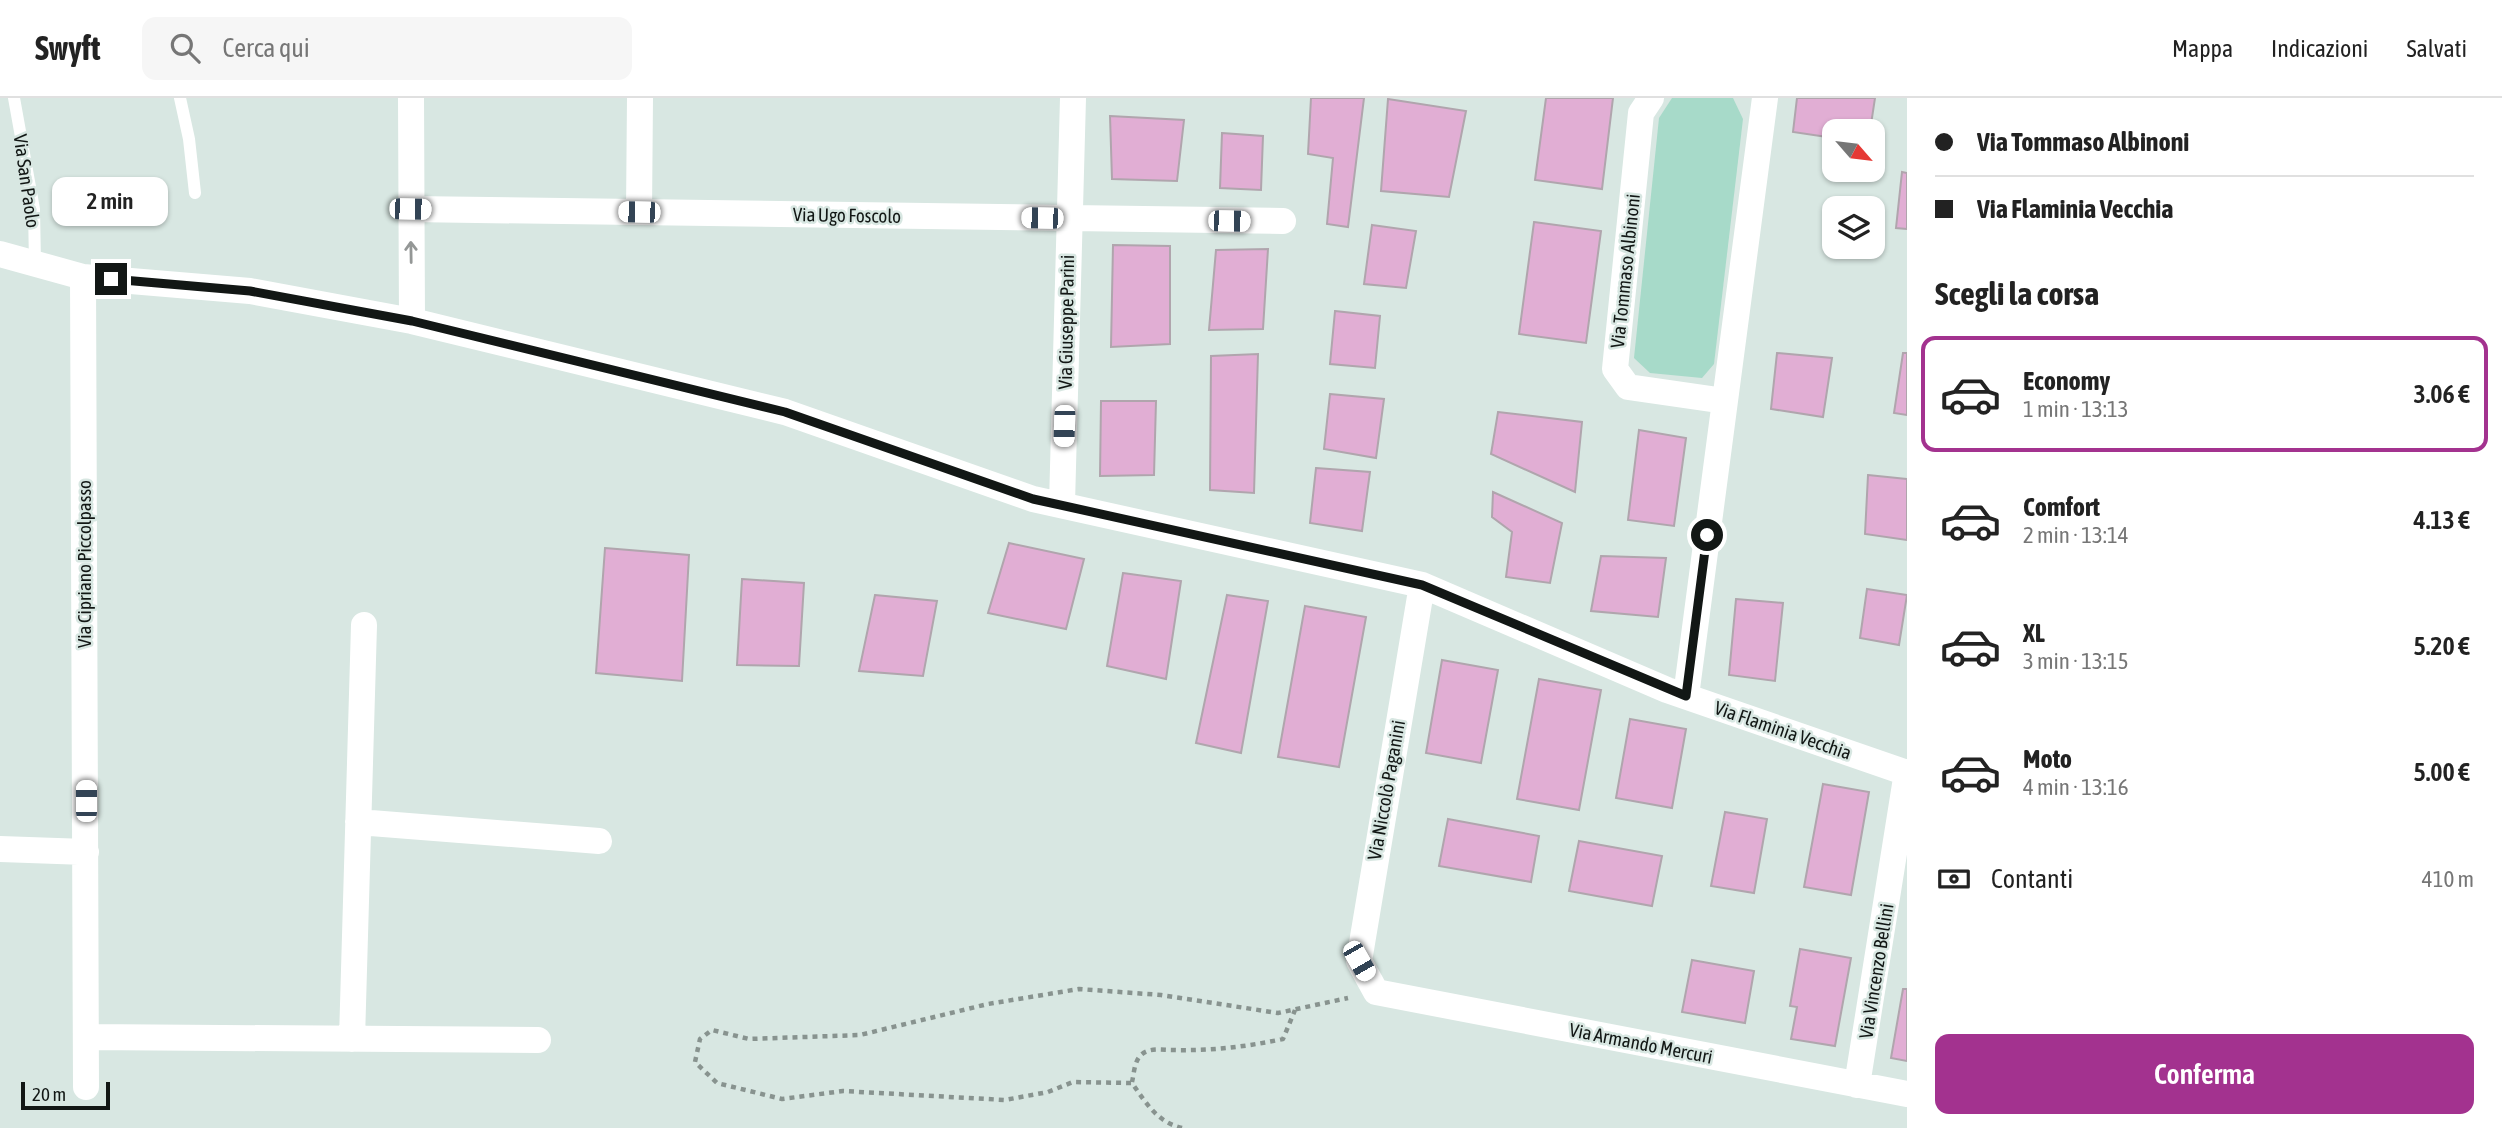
<!DOCTYPE html>
<html lang="it">
<head>
<meta charset="utf-8">
<style>
	:root { --surface:#fff; --page:#f6f6f6; --text:#222; --muted:#767676; --line:#e0e0e0; --accent:#a3328f }
	body { margin:0; font-family:"Asap Condensed",sans-serif; background:var(--page); color:var(--text); height:100vh; display:flex; flex-direction:column; font-size:26px; white-space:nowrap }
	* { box-sizing:border-box; margin:0 }
	p { font-size:23px; color:var(--muted) }
	.icon { flex:none; width:38px; height:38px; fill:none; stroke:currentColor; stroke-width:2; stroke-linecap:round; stroke-linejoin:round }
	.map { position:relative; flex:1; overflow:hidden }
	.sheet { display:flex; flex-direction:column; background:var(--surface); width:595px }
	.sheet>* { flex:none }
	.top-card { display:grid; align-content:center; height:154px; padding:0 28px; background:var(--surface) }
	.needle { width:46px; rotate:118deg }
	.controls { position:absolute; left:1822px; top:21px; display:grid; gap:14px }
	.controls a { display:grid; place-items:center; width:63px; height:63px; border-radius:14px; background:var(--surface); box-shadow:0 2px 5px #0004; font-size:35px }
	.scale { position:absolute; left:21px; bottom:18px; width:89px; box-sizing:border-box; padding-left:7px; border:4px solid #121715; border-top:0; font-size:19px; line-height:24px; white-space:nowrap; color:#121715; -webkit-text-stroke:5px #d8e7e2; paint-order:stroke }
	.end { position:absolute; width:32px; height:32px; margin:-16px; border:9px solid #121715; background:#fff; box-shadow:0 0 0 4px #fff }
	.from { border-radius:50% }
	.bubble { position:absolute; height:49px; border-radius:14px; background:var(--surface); box-shadow:0 2px 5px #0004; font-size:23px; font-weight:600; line-height:49px; text-align:center }
	.car { position:absolute; width:21px; height:42px; margin:-21px -10px; border-radius:9px; box-shadow:0 0 5px 2px #0007; background:linear-gradient(#fff 24%,#345 0 40%,#fff 0 76%,#345 0 86%,#fff 0) }
	.top-card b { display:flex; align-items:center; gap:24px; height:66px; font-size:26px }
	.top-card b+b { border-top:2px solid var(--line) }
	.top-card i { width:18px; height:18px; background:var(--text) }
	ul { padding:0; list-style:none }
	li { display:flex; align-items:center; gap:21px; height:116px; margin:0 14px 10px; padding:0 14px; border:4px solid transparent; border-radius:14px }
	li div { flex:1 }
	li b { display:block; font-size:26px }
	li em { font-style:normal; font-weight:600 }
	li.active { border-color:var(--accent) }
	li>.icon { width:63px; height:63px; stroke-width:1.5 }
	h2 { padding:0 28px; font-size:32px; line-height:84px }
	.pay { display:flex; align-items:center; gap:18px; height:77px; padding:0 28px; font-size:26px }
	.pay p { margin-inline-start:auto }
	.primary-button { display:flex; gap:14px; margin-top:auto; padding:14px 28px }
	.primary-button a { flex:1; height:80px; border-radius:14px; background:var(--accent); color:#fff; font-size:28px; font-weight:600; line-height:80px; text-align:center }
	header { display:flex; align-items:center; gap:42px; box-sizing:border-box; height:98px; padding:0 35px; background:var(--surface); border-bottom:2px solid var(--line) }
	header strong { font-size:33px }
	nav { display:flex; gap:38px; margin-inline-start:auto; font-size:24px }
	.search { width:490px; height:63px; background:var(--page); display:flex; align-items:center; gap:18px; box-sizing:border-box; padding:0 24px; border-radius:14px; color:var(--muted); font-size:26px }
	main { display:flex; flex:1; min-height:0 }
	.map>svg:first-child { display:block }
	.green { fill:#a7dac9 }
	.building { fill:#e1aed4; stroke:#b0a5ad; stroke-width:2 }
	.lines { fill:none; stroke-linecap:round; stroke-linejoin:round }
	.path { stroke:#88938f; stroke-width:4.5; stroke-dasharray:5 5; stroke-linecap:butt }
	.lane { stroke:#fff; stroke-width:12 }
	.street { stroke:#fff; stroke-width:26 }
	.oneway { stroke:#949796 }
	.route { stroke:#121715; stroke-width:9 }
	.labels { text-anchor:middle; stroke-width:5; stroke-linejoin:round; paint-order:stroke }
	.street-label { font-size:19px; fill:#121715; stroke:#d8e7e2 }
</style>
</head>
<body>
<header>
<strong>Swyft</strong>
<div class="search"><svg class="icon" aria-label="search" viewBox="0 0 24 24"><circle cx="10" cy="10" r="6"/><path d="M15 15l6 6"/></svg>Cerca qui</div>
<nav><a>Mappa</a><a>Indicazioni</a><a>Salvati</a></nav>
</header>
<main>
<div class="map">
<svg width="1907" height="1030" viewBox="0 0 1907 1030">
	<rect width="100%" height="100%" fill="#d8e7e2"/>
	<!-- green -->
	<path class="green" d="M1672 0H1733L1743 21 1714 266 1702 280 1650 275 1634 260 1659 20Z"/>
	<!-- building -->
	<path class="building" d="M1311 0H1364L1348 129 1327 126 1333 60 1308 56Z
		M1546 0H1613L1602 91 1535 82Z
		M1797 0H1875L1870 33H1834V40L1793 34Z
		M1388 1 1466 13 1449 99 1381 93Z
		M1110 18 1184 22 1177 83 1112 81Z
		M1222 35 1263 38 1261 92 1220 90Z
		M1902 74 1907 75V131L1896 130Z
		M1534 124 1601 133 1586 245 1519 236Z
		M1372 127 1416 133 1406 190 1364 186Z
		M1113 147 1170 148V246L1111 249Z
		M1268 151 1263 231 1209 232 1216 152Z
		M1335 213 1380 218 1375 270 1330 266Z
		M1777 255 1832 260 1823 319 1771 311Z
		M1903 255H1907V317L1894 315Z
		M1258 256 1254 395 1210 392 1211 258Z
		M1330 296 1384 301 1376 360 1324 351Z
		M1101 303H1156L1154 377 1100 378Z
		M1498 314 1582 324 1575 394 1491 356Z
		M1639 332 1686 340 1674 428 1628 422Z
		M1316 370 1370 374 1362 433 1310 425Z
		M1868 377 1907 381V442L1865 436Z
		M1493 394 1562 425 1550 485 1506 479 1512 434 1492 419Z
		M1009 445 1084 461 1066 531 988 515Z
		M605 450 689 457 682 583 596 575Z
		M1601 458 1666 460 1658 519 1591 513Z
		M1123 475 1181 483 1166 581 1107 568Z
		M742 481 804 485 799 568 737 567Z
		M1867 491 1907 497 1899 547 1860 540Z
		M875 497 937 503 923 578 859 573Z
		M1227 497 1268 503 1241 655 1196 645Z
		M1736 501 1783 505 1775 583 1729 577Z
		M1305 508 1366 519 1339 669 1278 659Z
		M1442 562 1498 572 1481 665 1426 655Z
		M1539 581 1601 592 1579 712 1517 701Z
		M1630 621 1686 631 1672 710 1616 700Z
		M1823 686 1869 694 1851 797 1804 789Z
		M1725 714 1767 721 1754 795 1711 788Z
		M1448 721 1539 738 1531 784 1439 768Z
		M1579 743 1662 758 1652 808 1569 793Z
		M1800 851 1851 860 1835 948 1791 941 1797 909 1790 908Z
		M1692 862 1754 873 1745 925 1682 914Z
		M1903 891H1907V963L1891 960Z"/>
	<g class="lines">
		<!-- path -->
		<path class="path" d="M1132 984C1134 976 1134 965 1140 958 1148 949 1161 952 1172 952 1210 953 1245 949 1283 941L1295 912
			M1182 1030C1157 1024 1146 1005 1132 985L1073 984 1048 994 1005 1002 843 993 782 1001 717 985 695 964 700 941 712 932 749 941 860 937 988 906 1079 891 1161 897 1278 915 1348 900"/>
		<!-- lane -->
		<path class="lane" d="M14 0 34 111 35 166
			M180 0 189 41 195 95"/>
		<!-- street -->
		<path class="street" d="M411 0 412 223
			M1651 0 1641 15 1615 271 1628 289 1725 303
			M410 111 1283 123
			M639 114 640 0
			M0 156 83 179 250 193 412 223 785 314 1033 401 1422 487 1667 592 1907 675
			M83 179 86 989
			M1062 406 1073 0
			M1422 487 1359 863 1376 894 1907 996
			M1686 598 1765 0
			M358 724 599 743
			M0 751 86 754
			M86 939 538 942
			M352 941 364 527
			M1857 987 1907 674"/>
	</g>
	<!-- one-way arrows -->
	<defs><path id="oneway-shaft" d="M-6 0H5M1.5-3L5.5 0L1.5 3" fill="none" stroke-width="1.6" stroke-linecap="round" stroke-linejoin="round" transform="scale(1.75)"/></defs>
	<use class="oneway" href="#oneway-shaft" transform="translate(411 154) rotate(-91)"/>
	<g class="lines">
		<!-- route -->
		<path class="route" d="M111 181 250 193 412 223 785 314 1033 401 1422 487 1686 598 1707 437"/>
	</g>
	<g class="labels">
		<!-- street labels -->
		<g class="street-label">
			<text transform="translate(27 83) rotate(82)" y="7">Via San Paolo</text>
			<text transform="translate(847 117) rotate(1)" y="7">Via Ugo Foscolo</text>
			<text transform="translate(1625 173) rotate(-84)" y="7">Via Tommaso Albinoni</text>
			<text transform="translate(1066 224) rotate(-89)" y="7">Via Giuseppe Parini</text>
			<text transform="translate(84 466) rotate(-90)" y="7">Via Cipriano Piccolpasso</text>
			<text transform="translate(1783 632) rotate(19)" y="7">Via Flaminia Vecchia</text>
			<text transform="translate(1386 692) rotate(-80)" y="7">Via Niccolò Paganini</text>
			<text transform="translate(1876 873) rotate(-81)" y="7">Via Vincenzo Bellini</text>
			<text transform="translate(1641 945) rotate(11)" y="7">Via Armando Mercuri</text>
		</g>
	</g>
</svg>
<div class="controls">
<a><svg class="needle" viewBox="-14 -14 28 28"><path d="M0-13l5 13h-10z" fill="#e53935"/><path d="M0 13l5-13h-10z" fill="#767676"/></svg></a>
<a><svg class="icon" aria-label="layers" viewBox="0 0 24 24"><path d="M12 4l9 5-9 5-9-5zM3 14l9 5 9-5"/></svg></a>
</div>
<div class="scale">20 m</div>
<i class="end from" style="left:1707px;top:437px"></i>
<i class="end" style="left:111px;top:181px"></i>
<div class="bubble" style="left:52px;top:79px;width:116px">2 min</div>
<i class="car" style="left:410px;top:111px;rotate:91deg"></i>
<i class="car" style="left:639px;top:114px;rotate:271deg"></i>
<i class="car" style="left:1042px;top:120px;rotate:271deg"></i>
<i class="car" style="left:1229px;top:123px;rotate:91deg"></i>
<i class="car" style="left:1064px;top:328px;rotate:182deg"></i>
<i class="car" style="left:86px;top:703px;rotate:0deg"></i>
<i class="car" style="left:1359px;top:863px;rotate:150deg"></i>
</div>
<section class="sheet">
<div class="top-card">
<b><i class="from"></i>Via Tommaso Albinoni</b>
<b><i></i>Via Flaminia Vecchia</b>
</div>
<h2>Scegli la corsa</h2>
<ul>
<li class="active"><svg class="icon" aria-label="car" viewBox="0 0 24 24"><path d="M5 17H2v-5l4-1 3-4h7l3 4 3 1v5h-3M9 17h6M6 11h13"/><circle cx="7" cy="17" r="2"/><circle cx="17" cy="17" r="2"/></svg><div><b>Economy</b><p>1 min · 13:13</p></div><em>3.06 €</em></li>
<li><svg class="icon" aria-label="car" viewBox="0 0 24 24"><path d="M5 17H2v-5l4-1 3-4h7l3 4 3 1v5h-3M9 17h6M6 11h13"/><circle cx="7" cy="17" r="2"/><circle cx="17" cy="17" r="2"/></svg><div><b>Comfort</b><p>2 min · 13:14</p></div><em>4.13 €</em></li>
<li><svg class="icon" aria-label="car" viewBox="0 0 24 24"><path d="M5 17H2v-5l4-1 3-4h7l3 4 3 1v5h-3M9 17h6M6 11h13"/><circle cx="7" cy="17" r="2"/><circle cx="17" cy="17" r="2"/></svg><div><b>XL</b><p>3 min · 13:15</p></div><em>5.20 €</em></li>
<li><svg class="icon" aria-label="car" viewBox="0 0 24 24"><path d="M5 17H2v-5l4-1 3-4h7l3 4 3 1v5h-3M9 17h6M6 11h13"/><circle cx="7" cy="17" r="2"/><circle cx="17" cy="17" r="2"/></svg><div><b>Moto</b><p>4 min · 13:16</p></div><em>5.00 €</em></li>
</ul>
<div class="pay"><svg class="icon" aria-label="cash" viewBox="0 0 24 24"><path d="M3 7h18v10H3z"/><circle cx="12" cy="12" r="2"/></svg>Contanti<p>410 m</p></div>
<div class="primary-button"><a>Conferma</a></div>
</section>
</main>
</body>
</html>
